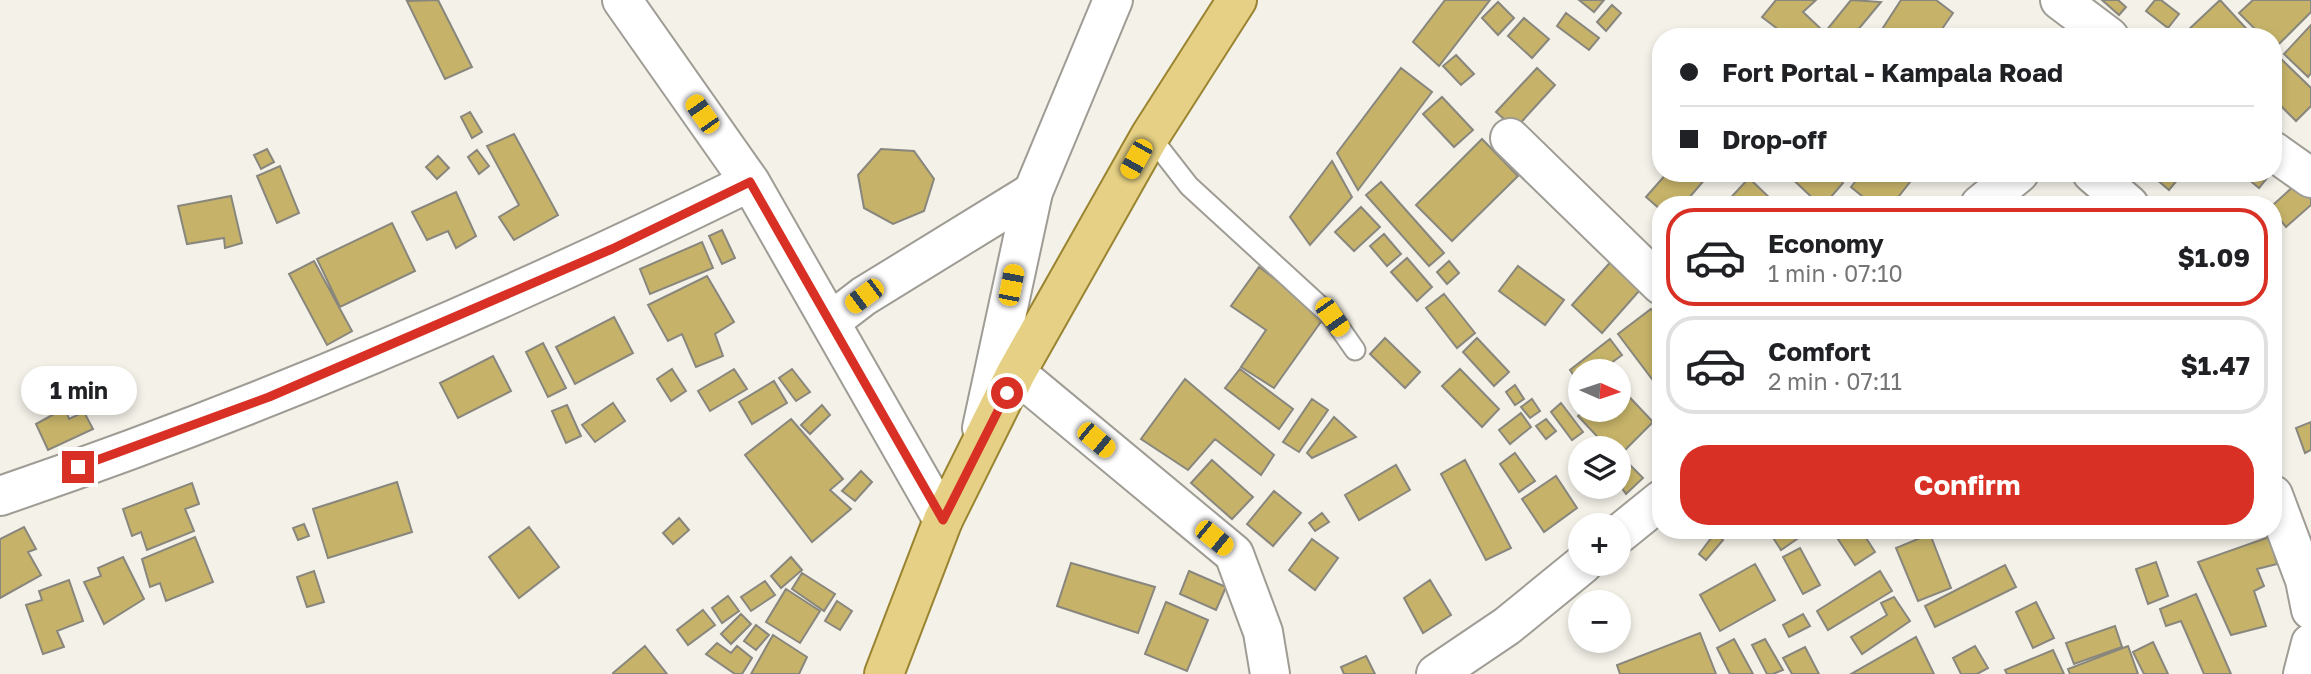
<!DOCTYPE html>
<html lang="en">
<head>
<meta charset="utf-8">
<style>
	:root { --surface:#fff; --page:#f2f2f2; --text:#202124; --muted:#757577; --line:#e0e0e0; --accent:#d93025 }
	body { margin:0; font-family:"Golos Text",sans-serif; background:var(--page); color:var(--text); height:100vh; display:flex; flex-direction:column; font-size:26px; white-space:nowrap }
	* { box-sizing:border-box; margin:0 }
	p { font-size:23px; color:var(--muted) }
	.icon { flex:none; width:38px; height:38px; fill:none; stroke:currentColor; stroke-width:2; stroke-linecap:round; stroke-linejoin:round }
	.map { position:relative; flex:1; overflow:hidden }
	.drawer { position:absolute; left:1652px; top:196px; width:630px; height:343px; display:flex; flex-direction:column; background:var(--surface); border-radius:28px; box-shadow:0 4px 10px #0003 }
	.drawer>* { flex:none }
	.guide { position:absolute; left:1652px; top:28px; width:630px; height:154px; border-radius:28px; box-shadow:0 4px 10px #0003; display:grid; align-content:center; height:154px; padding:0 28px; background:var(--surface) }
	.needle { width:46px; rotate:93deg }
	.fabs { position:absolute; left:1568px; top:359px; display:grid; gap:14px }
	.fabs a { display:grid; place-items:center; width:63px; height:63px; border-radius:50%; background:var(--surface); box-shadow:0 4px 10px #0003; font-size:35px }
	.end { position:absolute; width:32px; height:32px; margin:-16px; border:9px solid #d93025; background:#fff; box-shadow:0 0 0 4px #fff }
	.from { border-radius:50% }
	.bubble { position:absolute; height:49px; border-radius:24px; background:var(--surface); box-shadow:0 4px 10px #0003; font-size:23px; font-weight:700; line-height:49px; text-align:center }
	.car { position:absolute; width:21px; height:42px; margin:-21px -10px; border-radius:9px; box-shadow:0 0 5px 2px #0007; background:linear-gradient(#f5c518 24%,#345 0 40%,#f5c518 0 76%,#345 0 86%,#f5c518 0) }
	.guide b { display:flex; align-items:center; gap:24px; height:66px; font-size:26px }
	.guide b+b { border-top:2px solid var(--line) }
	.guide i { width:18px; height:18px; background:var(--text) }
	ul { padding:12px 0 0; list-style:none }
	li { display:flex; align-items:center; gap:21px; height:98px; margin:0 14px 10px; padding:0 14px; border:4px solid var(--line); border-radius:28px }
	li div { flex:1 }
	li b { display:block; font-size:26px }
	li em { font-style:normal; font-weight:700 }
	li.selected { border-color:var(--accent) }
	li>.icon { width:63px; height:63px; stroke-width:1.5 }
	.action { display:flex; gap:14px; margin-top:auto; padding:14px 28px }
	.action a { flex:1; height:80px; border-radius:28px; background:var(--accent); color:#fff; font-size:28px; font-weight:700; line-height:80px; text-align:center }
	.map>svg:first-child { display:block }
	.building { fill:#c6b369; stroke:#88867d; stroke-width:2 }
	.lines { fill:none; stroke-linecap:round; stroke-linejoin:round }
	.lane-casing { stroke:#9e9c94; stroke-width:23 }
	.street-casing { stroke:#9e9c94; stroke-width:42 }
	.secondary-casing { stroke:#9e9c94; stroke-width:42 }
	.primary-casing { stroke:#9a8431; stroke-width:42 }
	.lane { stroke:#fff; stroke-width:19 }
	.street { stroke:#fff; stroke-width:38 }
	.secondary { stroke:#fff; stroke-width:38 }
	.primary { stroke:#e5d085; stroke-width:38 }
	.route { stroke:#d93025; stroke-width:9 }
</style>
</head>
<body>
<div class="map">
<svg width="2311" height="674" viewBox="0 0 2311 674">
	<rect width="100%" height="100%" fill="#f3f1e8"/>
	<!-- building -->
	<path class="building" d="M438 0 472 67 445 79 407 1Z
		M1445 0H1490L1439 66 1413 42Z
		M1579 0H1604L1594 12Z
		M1776 0H1816L1803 12 1821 29 1813 37H1788L1762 17Z
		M1851 0 1881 2 1852 37H1821Z
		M1901 0H1936L1953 13 1942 29 1952 37H1877Z
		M2102 0H2118L2126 7 2119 15Z
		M2155 0H2161L2179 14 2168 28 2146 11Z
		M2220 0 2254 37H2186L2184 34Z
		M2253 0H2311V12L2275 48 2273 37H2263L2239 13Z
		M1498 2 1514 18 1498 35 1482 18Z
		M1612 5 1621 13 1606 31 1597 22Z
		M1566 13 1599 38 1589 50 1557 26Z
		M1524 18 1549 39 1532 58 1508 36Z
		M2311 25V73L2308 77 2284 54Z
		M1456 55 1474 74 1461 85 1443 66Z
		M2277 55 2311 88V106L2296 121 2273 98V59Z
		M1401 68 1432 92 1358 190 1337 153Z
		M1537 68 1555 85 1515 129 1496 112Z
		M1442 97 1473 130 1454 147 1423 114Z
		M470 112 482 132 472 138 461 117Z
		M514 134 558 215 514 240 499 217 519 205 487 146Z
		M1482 139 1518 176 1452 241 1416 205Z
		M267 149 274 162 261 169 254 155Z
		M881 149 914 151 934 179 924 211 893 224 864 208 858 175Z
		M477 150 489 166 479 174 468 157Z
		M438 156 449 168 437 179 426 167Z
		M1332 161 1352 197 1310 245 1290 217Z
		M280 166 299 213 277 223 257 176Z
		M1667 173H1701L1706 178 1683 205H1661V210L1646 197Z
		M1786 173H1833L1843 183 1824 205H1820Z
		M1862 173H1917L1892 205H1873L1851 187Z
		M2149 173H2183L2169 190Z
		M2241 173H2271L2259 188Z
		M1749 178 1777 205H1724Z
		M1381 182 1444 253 1429 266 1366 195Z
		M2297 183 2311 199V205L2286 227 2273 211V205Z
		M456 192 476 236 456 248 448 231 427 240 412 212Z
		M231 196 242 243 225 248 224 238 187 244 178 206Z
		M1361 207 1380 227 1354 251 1335 232Z
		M392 223 415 271 340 307 317 259Z
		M722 230 735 258 722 264 709 236Z
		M1384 234 1401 254 1387 266 1370 246Z
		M702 242 713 268 650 294 640 269Z
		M1616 256 1646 283 1602 333 1572 305Z
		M1407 258 1432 287 1417 301 1391 272Z
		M314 261 352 331 327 345 289 274Z
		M1449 261 1459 273 1447 284 1437 272Z
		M1518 266 1564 300 1545 325 1499 291Z
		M1259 267 1325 316 1274 388 1241 367 1266 330 1231 306Z
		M707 276 734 322 715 334 723 356 696 367 682 334 668 341 648 305Z
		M1444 294 1475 333 1457 348 1426 308Z
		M1651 309 1661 322V372L1652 379 1618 334Z
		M614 317 633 353 575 384 556 347Z
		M1385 338 1420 372 1405 388 1370 354Z
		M1477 338 1509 372 1494 386 1463 352Z
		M1610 339 1622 355 1600 371H1580V384L1570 370Z
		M543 343 566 388 548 397 526 352Z
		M493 356 511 391 458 418 440 383Z
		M672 369 686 391 671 401 657 379Z
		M734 369 747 389 710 411 698 391Z
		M792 369 810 392 796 401 779 378Z
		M1240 369 1293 409 1279 429 1225 388Z
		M1460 369 1499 409 1482 427 1442 386Z
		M69 378 78 397 49 413 39 394Z
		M1185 379 1274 455 1261 475 1215 439 1188 470 1141 439Z
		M774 381 787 403 752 424 739 402Z
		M1515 385 1524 399 1515 405 1506 392Z
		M1619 386 1653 422 1619 456V448H1608L1578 416 1585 410H1619Z
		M1312 399 1328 410 1299 452 1283 442Z
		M1532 399 1540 411 1530 418 1521 407Z
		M613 403 625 421 595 442 582 425Z
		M1561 403 1583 432 1572 440 1551 412Z
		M567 405 581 436 566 443 552 411Z
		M822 405 830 415 810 434 801 425Z
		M65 408 69 419 84 412 93 429 48 450 36 424Z
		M1521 413 1531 427 1510 444 1499 430Z
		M1334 417 1356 437 1312 458 1307 453Z
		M791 419 843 479 830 490 851 509 812 542 745 455Z
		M1546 419 1556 431 1546 439 1536 426Z
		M2311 422V450L2305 453 2296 428Z
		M1515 453 1535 481 1519 492 1500 464Z
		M1212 460 1253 497 1232 519 1191 483Z
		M1465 460 1511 548 1486 560 1441 474Z
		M1396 465 1410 490 1359 520 1345 495Z
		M1630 465 1643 478 1626 494 1619 484V474Z
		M861 471 872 482 855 501 842 491Z
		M1556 476 1577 508 1544 532 1522 499Z
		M397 482 412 532 328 558 313 509Z
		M192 483 199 504 185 509 194 531 147 550 141 532 132 536 123 509Z
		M1274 491 1301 513 1273 546 1247 524Z
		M1322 513 1329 522 1315 531 1309 523Z
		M679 518 689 530 673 544 663 533Z
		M304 524 309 536 298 540 293 528Z
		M24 527 36 549 28 552 41 575 0 598V539Z
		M529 527 559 567 519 598 489 557Z
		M1768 530H1810L1781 550Z
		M1832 530H1861L1875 552 1855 565Z
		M1715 533 1723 540 1706 560 1699 554Z
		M1930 534 1951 588 1918 601 1896 548Z
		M195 537 213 582 166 601 160 583 150 587 142 559Z
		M2269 537 2277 564 2257 569 2264 586 2254 591 2266 626 2231 635 2198 562Z
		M1312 539 1338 558 1315 590 1289 570Z
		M1800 548 1820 585 1803 594 1783 557Z
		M123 557 144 599 104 624 84 582 101 576 98 568Z
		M791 557 802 570 781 588 771 576Z
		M2156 562 2168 596 2148 604 2136 569Z
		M1071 563 1155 587 1138 633 1057 606Z
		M1755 564 1775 600 1720 631 1700 595Z
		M2005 565 2016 587 1935 627 1925 606Z
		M314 571 324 602 307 607 297 577Z
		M1189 571 1226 587 1216 610 1180 594Z
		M1880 571 1892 591 1828 630 1817 611Z
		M802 573 835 594 824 611 792 589Z
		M69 580 83 621 57 631 64 647 43 654 26 605 42 600 39 591Z
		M1430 580 1451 615 1423 633 1404 598Z
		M765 581 775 595 751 611 741 597Z
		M786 589 820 611 800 643 766 622Z
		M2196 594 2231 674H2204L2181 621 2166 626 2160 609Z
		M728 596 739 611 722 623 712 608Z
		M1894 597 1910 621 1862 654 1851 637 1887 615 1881 603Z
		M837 601 852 611 840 630 825 621Z
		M1166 602 1208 620 1187 671 1145 654Z
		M2036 602 2054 638 2033 648 2016 612Z
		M703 610 715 625 688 645 677 630Z
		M741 614 751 624 731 644 721 634Z
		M1803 614 1810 626 1789 637 1783 625Z
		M756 625 769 635 756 650 744 641Z
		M2115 626 2122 647 2074 664 2066 643Z
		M1700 633 1716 674H1620L1617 665Z
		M773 635 807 657 799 674H751Z
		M1916 637 1934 674H1851Z
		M1734 639 1753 674H1730L1717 648Z
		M1765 639 1783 670 1773 674H1767L1752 645Z
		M2153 642 2168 674H2144L2133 652Z
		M717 643 731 653 737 646 752 658 742 674H735L706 654Z
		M645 646 667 674H614L613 673Z
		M1975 646 1988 668 1977 674H1961L1953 658Z
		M2128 646 2138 674H2070L2068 669Z
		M1805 647 1819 674H1792L1783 658Z
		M2053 650 2064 674H2007L2005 670Z
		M1366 656 1375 674H1344L1341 667Z"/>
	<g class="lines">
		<defs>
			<path id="lane" d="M1150 136 1189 186 1332 317 1355 350"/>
			<path id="street" d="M622 0 750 182 943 520
				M2060 0 2109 37
				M1510 138 1661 285
				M2273 151 2311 178
				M2092 173 2129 205
				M1980 205 2019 173
				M830 322 864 296 1033 192
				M1016 373 1234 554 1263 632 1270 674
				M2273 495 2305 580 2311 610
				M0 496C256 409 507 301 750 182
				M1619 534 1661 500
				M1436 674 1507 626 1583 564
				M2303 674 2311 643"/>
			<path id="secondary" d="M982 428 1033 192 1113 0"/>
			<path id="primary" d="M884 674 943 520 1016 373 1150 136 1237 0"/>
		</defs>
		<!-- lane casing -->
		<use href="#lane" class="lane-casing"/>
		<!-- street casing -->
		<use href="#street" class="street-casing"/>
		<!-- secondary casing -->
		<use href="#secondary" class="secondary-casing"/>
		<!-- primary casing -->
		<use href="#primary" class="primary-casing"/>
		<!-- lane -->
		<use href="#lane" class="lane"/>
		<!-- street -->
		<use href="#street" class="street"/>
		<!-- secondary -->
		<use href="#secondary" class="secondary"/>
		<!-- primary -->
		<use href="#primary" class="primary"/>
	</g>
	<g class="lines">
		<!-- route -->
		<path class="route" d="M78 467 269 397 612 249 750 182 943 520 1007 393"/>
	</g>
</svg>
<div class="fabs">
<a><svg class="needle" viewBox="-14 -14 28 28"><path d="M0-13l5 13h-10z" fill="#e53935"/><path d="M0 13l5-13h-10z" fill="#757577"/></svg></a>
<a><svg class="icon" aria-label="layers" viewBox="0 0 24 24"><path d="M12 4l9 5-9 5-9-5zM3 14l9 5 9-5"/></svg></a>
<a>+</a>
<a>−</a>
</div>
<i class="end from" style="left:1007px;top:393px"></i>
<i class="end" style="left:78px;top:467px"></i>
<div class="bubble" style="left:21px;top:366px;width:116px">1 min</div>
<i class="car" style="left:702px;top:114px;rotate:325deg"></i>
<i class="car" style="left:1136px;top:159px;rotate:209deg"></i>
<i class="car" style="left:1011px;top:285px;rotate:11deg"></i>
<i class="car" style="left:864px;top:296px;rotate:233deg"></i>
<i class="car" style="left:1332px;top:317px;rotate:145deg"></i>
<i class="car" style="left:1096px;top:440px;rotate:130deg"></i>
<i class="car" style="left:1214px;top:538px;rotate:129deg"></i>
<div class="guide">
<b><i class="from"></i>Fort Portal - Kampala Road</b>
<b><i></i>Drop-off</b>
</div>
<section class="drawer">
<ul>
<li class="selected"><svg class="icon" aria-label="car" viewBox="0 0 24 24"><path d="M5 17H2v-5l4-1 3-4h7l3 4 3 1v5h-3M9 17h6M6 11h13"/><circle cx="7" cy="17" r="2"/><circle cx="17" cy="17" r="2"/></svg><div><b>Economy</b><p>1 min · 07:10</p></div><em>$1.09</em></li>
<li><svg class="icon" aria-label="car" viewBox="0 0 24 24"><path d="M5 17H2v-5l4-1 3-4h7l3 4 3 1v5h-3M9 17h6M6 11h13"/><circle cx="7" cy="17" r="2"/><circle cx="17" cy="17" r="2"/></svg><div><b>Comfort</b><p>2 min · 07:11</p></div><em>$1.47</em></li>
</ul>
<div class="action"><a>Confirm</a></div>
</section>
</div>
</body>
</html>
